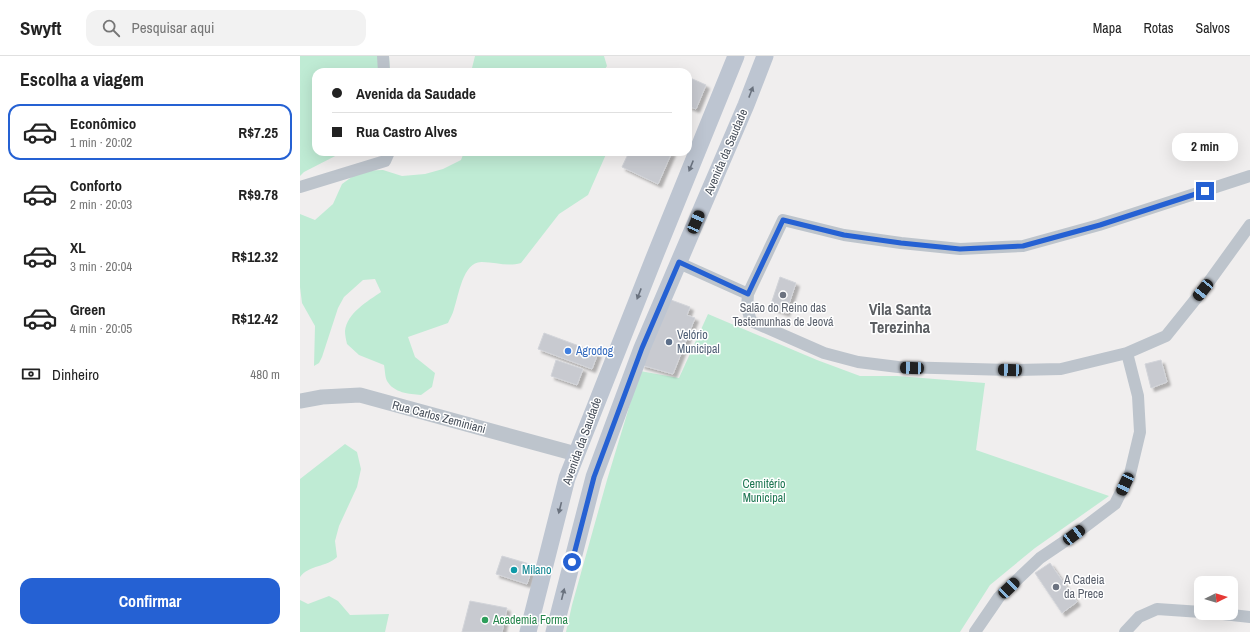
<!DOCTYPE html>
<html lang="pt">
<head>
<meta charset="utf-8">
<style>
	:root { --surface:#fff; --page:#f2f2f2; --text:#222; --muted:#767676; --line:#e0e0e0; --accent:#2561d3 }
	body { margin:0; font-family:"Archivo Narrow",sans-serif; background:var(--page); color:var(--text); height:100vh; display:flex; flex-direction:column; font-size:15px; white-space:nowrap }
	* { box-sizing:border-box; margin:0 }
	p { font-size:13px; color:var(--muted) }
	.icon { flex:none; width:22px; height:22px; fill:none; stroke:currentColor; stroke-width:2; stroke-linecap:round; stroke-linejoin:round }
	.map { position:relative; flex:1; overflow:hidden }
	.drawer { display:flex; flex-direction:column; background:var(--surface); width:300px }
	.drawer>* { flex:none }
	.guide { position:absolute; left:12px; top:12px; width:380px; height:88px; border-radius:12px; box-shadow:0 4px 16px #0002; display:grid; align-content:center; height:88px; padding:0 20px; background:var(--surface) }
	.needle { width:26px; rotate:85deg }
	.buttons { position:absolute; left:894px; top:520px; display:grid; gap:8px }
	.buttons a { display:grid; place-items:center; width:44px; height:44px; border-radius:8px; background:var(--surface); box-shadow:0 4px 16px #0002; font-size:20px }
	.end { position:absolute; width:18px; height:18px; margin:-9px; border:5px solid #2561d3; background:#fff; box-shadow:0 0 0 2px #fff }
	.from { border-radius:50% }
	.bubble { position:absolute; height:28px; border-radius:12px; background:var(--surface); box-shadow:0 4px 16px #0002; font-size:13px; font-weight:700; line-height:28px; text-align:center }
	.car { position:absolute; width:12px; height:24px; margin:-12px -6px; border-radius:5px; box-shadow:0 0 3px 1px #0007; background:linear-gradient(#222 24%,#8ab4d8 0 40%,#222 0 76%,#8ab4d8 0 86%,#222 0) }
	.guide b { display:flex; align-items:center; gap:14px; height:38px; font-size:15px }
	.guide b+b { border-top:1px solid var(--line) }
	.guide i { width:10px; height:10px; background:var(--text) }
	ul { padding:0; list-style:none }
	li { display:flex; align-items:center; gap:12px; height:56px; margin:0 8px 6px; padding:0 12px; border:2px solid transparent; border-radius:12px }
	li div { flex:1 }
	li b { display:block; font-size:15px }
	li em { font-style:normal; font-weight:700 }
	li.active { border-color:var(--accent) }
	li>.icon { width:36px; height:36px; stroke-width:1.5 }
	h2 { padding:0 20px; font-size:18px; line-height:48px }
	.pay { display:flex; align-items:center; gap:10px; height:44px; padding:0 20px; font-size:15px }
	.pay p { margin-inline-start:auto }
	.button { display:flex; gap:8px; margin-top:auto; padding:8px 20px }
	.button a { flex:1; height:46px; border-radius:12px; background:var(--accent); color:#fff; font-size:16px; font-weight:700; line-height:46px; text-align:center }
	header { display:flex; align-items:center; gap:24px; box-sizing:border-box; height:56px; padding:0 20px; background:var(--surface); border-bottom:1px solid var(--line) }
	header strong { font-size:19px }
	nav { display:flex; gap:22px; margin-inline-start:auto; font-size:14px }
	.search { width:280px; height:36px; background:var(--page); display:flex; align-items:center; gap:10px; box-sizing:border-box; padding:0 14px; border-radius:12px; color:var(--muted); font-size:15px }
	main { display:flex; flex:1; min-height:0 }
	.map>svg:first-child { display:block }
	.green { fill:#bfebd4 }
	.building { fill:#c8cad0; stroke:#d2d4d9; filter:url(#shadow) }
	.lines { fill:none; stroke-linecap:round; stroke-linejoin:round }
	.minor { stroke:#bdc4cc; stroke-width:12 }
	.tertiary { stroke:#bdc4cc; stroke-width:15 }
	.secondary { stroke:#bdc5d1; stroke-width:17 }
	.oneway { fill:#6a727e }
	.route { stroke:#2561d3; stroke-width:5 }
	.worship-dot { fill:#6b7280; stroke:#fff; stroke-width:1.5 }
	.service-dot { fill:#5c6f8a; stroke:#fff; stroke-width:1.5 }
	.shop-dot { fill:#3f7fe0; stroke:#fff; stroke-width:1.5 }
	.culture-dot { fill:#0f9aa8; stroke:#fff; stroke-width:1.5 }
	.leisure-dot { fill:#2e9e5b; stroke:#fff; stroke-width:1.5 }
	.labels { text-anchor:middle; stroke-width:3; stroke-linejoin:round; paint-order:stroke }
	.street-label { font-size:12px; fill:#474f5a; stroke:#fff }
	.worship-label { font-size:12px; fill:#5b616d; stroke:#fff }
	.service-label { font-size:12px; fill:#4e5e75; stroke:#fff; text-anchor:start }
	.shop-label { font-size:12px; fill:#366cbe; stroke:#fff; text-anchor:start }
	.park-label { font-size:12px; fill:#1d7652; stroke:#fff }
	.culture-label { font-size:12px; fill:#0d838f; stroke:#fff; text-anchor:start }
	.leisure-label { font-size:12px; fill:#27864d; stroke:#fff; text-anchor:start }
	.district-label { font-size:16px; font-weight:bold; fill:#5b5e62; stroke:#fff }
</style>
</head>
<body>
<header>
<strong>Swyft</strong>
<div class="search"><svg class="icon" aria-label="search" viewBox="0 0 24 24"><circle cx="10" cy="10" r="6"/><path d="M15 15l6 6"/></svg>Pesquisar aqui</div>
<nav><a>Mapa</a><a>Rotas</a><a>Salvos</a></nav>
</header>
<main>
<section class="drawer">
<h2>Escolha a viagem</h2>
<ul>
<li class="active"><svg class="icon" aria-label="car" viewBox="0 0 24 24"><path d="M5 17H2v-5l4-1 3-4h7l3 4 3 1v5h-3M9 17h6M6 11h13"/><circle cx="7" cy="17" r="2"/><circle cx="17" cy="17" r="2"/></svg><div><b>Econômico</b><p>1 min · 20:02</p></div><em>R$7.25</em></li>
<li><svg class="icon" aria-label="car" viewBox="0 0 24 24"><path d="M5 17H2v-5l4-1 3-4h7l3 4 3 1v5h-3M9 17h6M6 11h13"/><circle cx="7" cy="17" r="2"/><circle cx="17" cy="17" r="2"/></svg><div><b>Conforto</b><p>2 min · 20:03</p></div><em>R$9.78</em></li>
<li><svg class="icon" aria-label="car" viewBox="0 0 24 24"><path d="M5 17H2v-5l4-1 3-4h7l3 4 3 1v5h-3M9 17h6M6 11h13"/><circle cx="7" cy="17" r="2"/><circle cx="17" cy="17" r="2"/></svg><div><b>XL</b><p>3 min · 20:04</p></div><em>R$12.32</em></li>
<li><svg class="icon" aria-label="car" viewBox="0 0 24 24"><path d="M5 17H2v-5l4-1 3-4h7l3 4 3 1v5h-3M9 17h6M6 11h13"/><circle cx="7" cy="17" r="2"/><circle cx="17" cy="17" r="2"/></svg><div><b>Green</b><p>4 min · 20:05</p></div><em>R$12.42</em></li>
</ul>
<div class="pay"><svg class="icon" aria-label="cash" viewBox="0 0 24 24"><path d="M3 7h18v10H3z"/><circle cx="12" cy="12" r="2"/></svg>Dinheiro<p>480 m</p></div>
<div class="button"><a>Confirmar</a></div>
</section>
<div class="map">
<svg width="950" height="576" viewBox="0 0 950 576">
	<defs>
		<filter id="shadow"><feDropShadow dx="3.5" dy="3.5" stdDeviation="1" flood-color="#0004"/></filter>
	</defs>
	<rect width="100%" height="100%" fill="#f0eeee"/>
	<!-- green -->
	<path class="green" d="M0 0H89L90 16H16V96H43L4 116 0 120Z
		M175 0H304L307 10 303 16H171Z
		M164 96H307L288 139 259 158 221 207C207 211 196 206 182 206 163 205 159 239 154 253 153 258 150 262 148 267L108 281 115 301 135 317 132 331 121 339C109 338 94 337 87 325 85 321 85 314 84 309L59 299 47 288C46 284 45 279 45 275 47 257 68 245 81 236L75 223 63 224 44 241 38 252 22 301 19 307 14 310 15 270 2 247 0 231V158L15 164 33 148 42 128 60 115 83 114 102 120 125 118 143 113 161 104Z
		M408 258 517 304 560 320H597L685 327 676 394 809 440 735 492 690 529 660 576H266L272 549 307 424 340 315 379 322Z
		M45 388 57 396 61 413 57 431 39 470 35 485 37 501C27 511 9 509 0 521V423Z
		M29 540 38 545 50 559 89 558 85 576H0V544L8 548Z"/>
	<!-- building -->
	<path class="building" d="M388 21 406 29 396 53 388 50Z
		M329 96H372L358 128 322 111Z
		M480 221 496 227 486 257 470 251Z
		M371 244 390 251 387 259 395 262 373 318 341 309Z
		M244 277 298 297 292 313 238 293Z
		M256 304 283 313 277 329 251 320Z
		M861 304 867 326 851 332 845 308Z
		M202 500 233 509 227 528 196 518Z
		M750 507 777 546 762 557 735 517Z
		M170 545 207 552 202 576H162Z"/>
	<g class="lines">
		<!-- minor -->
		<path class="minor" d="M83 0 84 16
			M950 120 799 169 723 190 660 193 601 187 544 179 483 164 448 238 447 252 451 265 524 297 558 306 598 311 710 314 761 313 827 297 866 280 903 234 950 169
			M0 131 85 105 89 96
			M379 207 448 238
			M914 557 950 561
			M675 576 699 541 740 502 774 479 815 448 830 418 840 376 838 340 827 297
			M825 576 839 561 857 553 901 556"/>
		<!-- tertiary -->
		<path class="tertiary" d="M0 345 22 341 60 339 276 398"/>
		<!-- secondary -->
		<path class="secondary" d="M228 576 267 422 354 202 436 0
			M254 576 294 421 342 292 446 49 465 0"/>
	</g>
	<!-- one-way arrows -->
	<defs><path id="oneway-solid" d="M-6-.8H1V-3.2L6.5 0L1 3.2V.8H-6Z"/></defs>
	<g class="oneway">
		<use href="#oneway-solid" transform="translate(451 36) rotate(-69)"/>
		<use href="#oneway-solid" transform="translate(391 110) rotate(112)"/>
		<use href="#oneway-solid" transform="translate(339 238) rotate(111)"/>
		<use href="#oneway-solid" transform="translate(260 452) rotate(104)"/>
		<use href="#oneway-solid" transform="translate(263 538) rotate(-76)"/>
	</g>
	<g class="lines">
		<!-- route -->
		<path class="route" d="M272 506 294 421 342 292 379 206 448 238 483 164 544 179 601 187 660 193 723 190 800 169 905 135"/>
	</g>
	<!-- markers -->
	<g class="worship-dot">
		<circle cx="483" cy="239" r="4"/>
		<circle cx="756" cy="531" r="4"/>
	</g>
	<circle class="service-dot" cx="369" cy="286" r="4"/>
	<circle class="shop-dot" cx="268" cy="295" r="4"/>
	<circle class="culture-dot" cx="214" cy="514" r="4"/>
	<circle class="leisure-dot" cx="185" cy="564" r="4"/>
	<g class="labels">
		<!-- street labels -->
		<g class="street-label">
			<text transform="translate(426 96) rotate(-67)" y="4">Avenida da Saudade</text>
			<text transform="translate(139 361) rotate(15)" y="4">Rua Carlos Zeminiani</text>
			<text transform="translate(282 385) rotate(-70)" y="4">Avenida da Saudade</text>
		</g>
		<!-- worship labels -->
		<g class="worship-label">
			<text x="483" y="256">Salão do Reino das<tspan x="483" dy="14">Testemunhas de Jeová</tspan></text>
			<text x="764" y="528" text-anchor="start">A Cadeia<tspan x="764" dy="14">da Prece</tspan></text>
		</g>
		<!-- service labels -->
		<g class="service-label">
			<text x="377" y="283">Velório<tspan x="377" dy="14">Municipal</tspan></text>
		</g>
		<!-- shop labels -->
		<g class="shop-label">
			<text x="276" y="299">Agrodog</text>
		</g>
		<!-- park labels -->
		<g class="park-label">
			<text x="464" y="432">Cemitério<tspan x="464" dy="14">Municipal</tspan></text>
		</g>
		<!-- culture labels -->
		<g class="culture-label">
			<text x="222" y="518">Milano</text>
		</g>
		<!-- leisure labels -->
		<g class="leisure-label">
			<text x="193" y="568">Academia Forma</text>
		</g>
		<!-- district labels -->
		<g class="district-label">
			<text x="600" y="259">Vila Santa<tspan x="600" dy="18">Terezinha</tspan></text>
		</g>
	</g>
</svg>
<div class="buttons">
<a><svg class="needle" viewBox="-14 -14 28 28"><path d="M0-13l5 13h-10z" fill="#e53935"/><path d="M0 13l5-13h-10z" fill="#767676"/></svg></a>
</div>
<i class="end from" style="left:272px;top:506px"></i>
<i class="end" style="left:905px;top:135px"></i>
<div class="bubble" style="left:872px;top:77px;width:66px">2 min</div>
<i class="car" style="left:396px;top:166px;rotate:23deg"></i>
<i class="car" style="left:903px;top:234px;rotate:219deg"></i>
<i class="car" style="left:612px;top:312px;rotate:272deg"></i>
<i class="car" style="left:710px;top:314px;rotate:272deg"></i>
<i class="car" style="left:825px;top:428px;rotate:205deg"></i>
<i class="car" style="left:774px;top:479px;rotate:53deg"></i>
<i class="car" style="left:709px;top:532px;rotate:46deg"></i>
<div class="guide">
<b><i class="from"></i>Avenida da Saudade</b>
<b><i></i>Rua Castro Alves</b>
</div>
</div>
</main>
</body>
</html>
